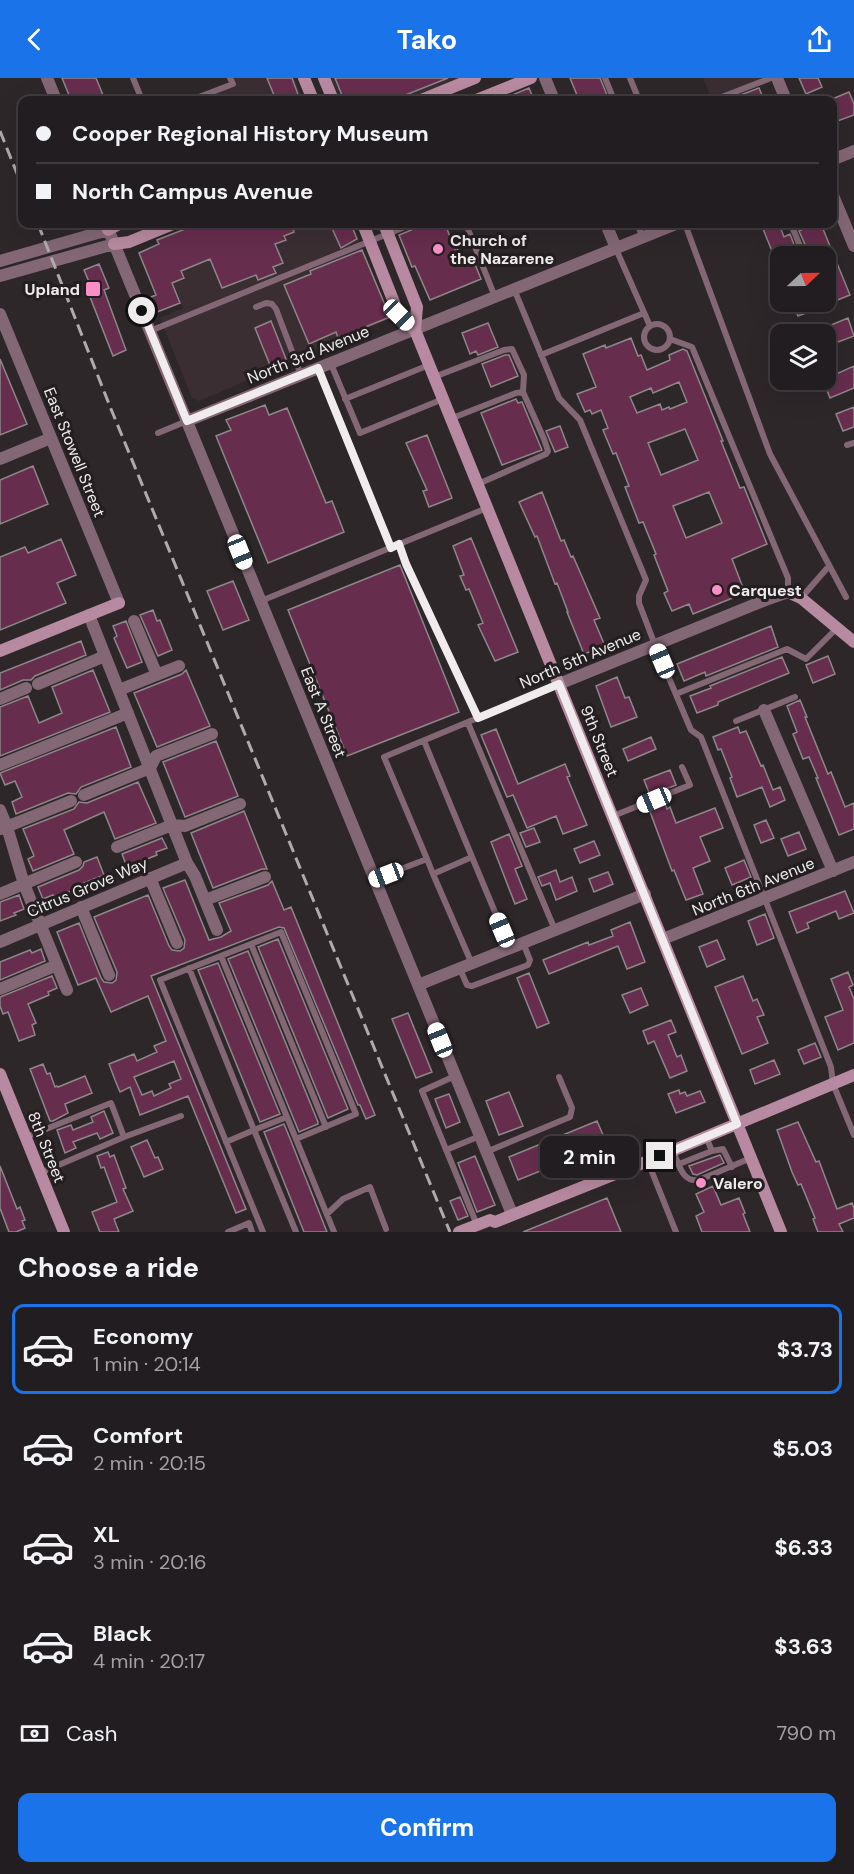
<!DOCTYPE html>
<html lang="en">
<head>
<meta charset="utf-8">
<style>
	:root { --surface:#221d20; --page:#2a2629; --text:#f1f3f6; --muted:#a2a2a5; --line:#3f3b3e; --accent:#1a73e8 }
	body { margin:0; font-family:"DM Sans",sans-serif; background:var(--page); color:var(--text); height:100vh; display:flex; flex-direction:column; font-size:22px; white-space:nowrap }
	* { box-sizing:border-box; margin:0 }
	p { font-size:20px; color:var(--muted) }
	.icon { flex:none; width:33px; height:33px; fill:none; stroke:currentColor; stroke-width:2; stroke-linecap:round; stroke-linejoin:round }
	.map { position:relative; height:1154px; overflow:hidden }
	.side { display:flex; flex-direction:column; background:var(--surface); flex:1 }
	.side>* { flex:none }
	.banner { position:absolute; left:18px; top:18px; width:819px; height:132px; border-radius:12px; box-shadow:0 6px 24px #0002,0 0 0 2px var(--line); display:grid; align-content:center; height:132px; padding:0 18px; background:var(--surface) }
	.needle { width:39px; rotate:68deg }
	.buttons { position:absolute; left:770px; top:168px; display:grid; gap:12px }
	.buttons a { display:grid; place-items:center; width:66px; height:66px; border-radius:12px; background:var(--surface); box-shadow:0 6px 24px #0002,0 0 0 2px var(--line); font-size:30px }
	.end { position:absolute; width:27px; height:27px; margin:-14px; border:8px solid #f0eced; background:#111; box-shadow:0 0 0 3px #111 }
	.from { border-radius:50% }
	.bubble { position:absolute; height:42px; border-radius:12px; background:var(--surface); box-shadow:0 6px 24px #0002,0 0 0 2px var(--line); font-size:20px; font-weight:700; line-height:42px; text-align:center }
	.car { position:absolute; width:18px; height:36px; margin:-18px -9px; border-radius:8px; box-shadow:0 0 4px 2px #0007; background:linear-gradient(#fff 24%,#345 0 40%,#fff 0 76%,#345 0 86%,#fff 0) }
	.banner b { display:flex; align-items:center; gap:21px; height:57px; font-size:22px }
	.banner b+b { border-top:2px solid var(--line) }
	.banner i { width:15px; height:15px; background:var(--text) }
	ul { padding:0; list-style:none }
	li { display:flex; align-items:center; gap:18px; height:90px; margin:0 12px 9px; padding:0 6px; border:3px solid transparent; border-radius:12px }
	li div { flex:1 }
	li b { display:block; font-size:22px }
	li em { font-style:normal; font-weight:700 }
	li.active { border-color:var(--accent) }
	li>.icon { width:54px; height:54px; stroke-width:1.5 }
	h2 { padding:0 18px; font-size:27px; line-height:72px }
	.pay { display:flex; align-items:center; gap:15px; height:66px; padding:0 18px; font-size:22px }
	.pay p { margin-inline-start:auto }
	.cta { display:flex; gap:12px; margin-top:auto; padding:12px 18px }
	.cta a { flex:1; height:69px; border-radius:12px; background:var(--accent); color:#fff; font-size:24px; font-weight:700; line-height:69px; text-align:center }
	header { display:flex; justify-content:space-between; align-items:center; height:78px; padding:0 18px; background:var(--accent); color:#fff; font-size:27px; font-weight:700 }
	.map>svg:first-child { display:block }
	.built { fill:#3a2e33 }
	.building { fill:#672d4d; stroke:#8d878a; stroke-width:1.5; fill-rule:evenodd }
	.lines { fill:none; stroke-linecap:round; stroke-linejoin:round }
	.lane { stroke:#846775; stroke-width:6 }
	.street { stroke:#846775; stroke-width:12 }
	.secondary { stroke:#b88aa1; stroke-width:12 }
	.rail { stroke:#afaaac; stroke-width:3; stroke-dasharray:12 6; stroke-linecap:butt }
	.route { stroke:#f0eced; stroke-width:8 }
	.poi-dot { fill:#fa8fc8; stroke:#231e20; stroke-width:2 }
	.labels { text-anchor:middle; stroke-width:6; stroke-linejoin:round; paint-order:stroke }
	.poi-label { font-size:16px; font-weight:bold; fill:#f0eced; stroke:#231e20; text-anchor:start }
	.street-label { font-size:16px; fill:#f0eced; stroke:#231e20 }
</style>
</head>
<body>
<header><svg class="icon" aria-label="back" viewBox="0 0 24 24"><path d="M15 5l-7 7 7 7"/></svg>Tako<svg class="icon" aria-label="share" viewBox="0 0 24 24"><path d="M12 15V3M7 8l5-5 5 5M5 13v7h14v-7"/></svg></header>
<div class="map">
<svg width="854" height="1154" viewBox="0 0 854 1154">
	<rect width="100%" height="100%" fill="#2d272a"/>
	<!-- built -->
	<path class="built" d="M234 0H294L304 22H185L229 4Z
		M331 0H461L406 22H340Z
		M703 0H759L760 2 712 22Z
		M195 146H352L392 240 199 323 192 320 160 240 183 230 156 164 157 161Z"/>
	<!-- building -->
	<path class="building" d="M62 0H96L105 22H71Z
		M267 0H292L300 22H276Z
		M335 0H448L393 22H344Z
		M570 0H600L609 22H579Z
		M799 0H818L822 9 806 16Z
		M529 10 534 22H500Z
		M759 10 764 22H727Z
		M849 14 854 26V37L832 45V21Z
		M198 146H310L293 152 294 154 284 158 286 162 275 166 283 185 273 189 276 195 258 202 256 197 222 210 210 181 181 193 184 200 172 205 180 225 157 234 151 219 156 217 139 175 159 166 157 162Z
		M330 146H351L357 161 341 170Z
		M417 146H445L455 171 457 170 463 183 472 179 481 201 430 222 415 188 412 189 399 157 414 151Z
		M775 146H779L784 159 790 156 798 177 774 178 763 151Z
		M804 146H821L850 217 835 223 829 209 825 210V178H817L814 171 808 173 799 153 805 150Z
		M362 172 390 239 338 260 336 254 309 266 284 207 311 196 310 193Z
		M99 186 109 210 104 212 126 272 113 278 85 206 89 204 84 192Z
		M792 224H811L814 232 798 238Z
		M848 240 854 258 825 269V256H809Z
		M271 243 286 281 270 287 255 250Z
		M488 245 498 269 478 277 476 273 470 276 462 255Z
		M631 260 638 278 641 277 647 292 670 282 669 277 683 271 687 273 723 363H721L740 410 744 409 767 466 732 481 745 515 693 536 689 526 672 533 664 515 668 513 654 477 656 476 643 444 639 445 625 409 629 408 616 375 613 376 603 352 608 350 601 332 592 336 590 332 585 334 577 316 596 309 583 276 605 267 606 270ZM679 304 687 324 670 331 669 329 662 332 660 326 637 335 630 319 651 310 653 315ZM685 351 698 382 661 397 648 365ZM709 414 722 445 686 460 673 428Z
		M505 277H509L518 298 491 309 482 286Z
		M0 281 27 346 0 357Z
		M854 288V310L830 320 823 302Z
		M516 321 518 325 522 324 542 372 502 387 481 335Z
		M265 327 269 337 287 330 326 425 332 423 344 454 268 485 216 358 231 352 226 342Z
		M854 329V349L843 353 836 336Z
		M560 348 568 369 555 374 546 353Z
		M427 357 452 420 429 429 423 413 427 412 406 365Z
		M33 388 48 426 0 446V402Z
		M542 414 561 463 564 462 571 479 573 478 600 540 594 542 605 568 584 576 567 534H568L557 505 555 506 537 458 535 459 519 424Z
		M471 460 518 574 495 583 478 547 483 545 469 511 466 512 460 498 464 497 453 468Z
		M61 461 76 497 57 505 66 525 0 552V479L25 469 28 475Z
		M400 487 459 634 347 678 288 532Z
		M233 503 249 542 223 552 207 513Z
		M153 532 157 543 160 542 172 572 158 578 140 537Z
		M126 543 142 584 127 590 114 560 117 558 113 548Z
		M771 548 778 569 706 598 705 594 684 603 677 586Z
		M81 563 86 577 35 598 31 602H23L0 612V595Z
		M828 578 835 596 813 605 806 587Z
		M782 579 789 595 718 624V627L697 635 690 618 711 610 710 608Z
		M93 592 110 634 0 678V629L28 618 39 645 62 635 52 609Z
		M186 592 210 648 157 669 134 615 182 596Z
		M617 599 625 620 629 619 637 639 611 649 596 608Z
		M800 622 807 639H805L828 696 831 694 845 729 854 725V751L839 757 816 700H818L809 679 803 681 793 656 797 654 787 628Z
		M116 649 131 689 81 709 76 716 68 715 16 736 12 724 22 719 15 703 5 707 0 695Z
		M738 649 740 655 746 653 761 688 763 687 773 712 780 709 785 722 770 729 762 709 737 719 730 700 732 699 721 671 718 672 713 659Z
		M496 651 518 706 565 686 570 698 567 699 587 747 563 756 556 738 527 750 513 717 507 719 481 657Z
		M651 659 656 671 628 683 623 671Z
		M216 663 238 718 185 739 163 684Z
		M670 692 676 707 650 717 644 702Z
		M138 704 156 745 115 761 104 734 64 752 74 776 33 793 28 781 34 778 23 751 74 731 79 724 87 725Z
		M664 723 667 731 670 729 676 745 715 730 723 750 700 759 710 783 693 790 703 816 686 822 674 792 672 793 649 731Z
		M244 733 267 791H262L213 810 191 755Z
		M766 742 774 760 761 765 754 747Z
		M534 750 540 764 526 769 520 755Z
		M799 754 806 771 788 778 781 761Z
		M509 756 522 788 515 791 527 821 515 826 491 764Z
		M162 760 167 770 156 774 157 777 127 789 122 776Z
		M594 763 600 777 580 785 574 771Z
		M97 779 104 797 84 805 85 807 55 820 53 817 43 821 38 809 79 792 83 788 84 784Z
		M744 782 751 799 732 807 725 790Z
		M556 792 560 804 572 799 577 813 556 822 550 805 542 808 538 799Z
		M608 794 613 806 594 814 589 801Z
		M185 802 209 862 221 859 231 853 219 825 268 807 272 803 284 832 291 829 375 1037 366 1041 360 1027H358L284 850 279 849 151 898 246 1131 236 1135 188 1018 140 1037 130 1009 120 1014 115 1002 109 986 134 976 137 983 157 974 154 968 166 963 148 918 111 934 96 900 78 907 57 854 79 845 101 900 104 904 112 905 116 902 117 894 94 839 148 817 169 868 172 872 180 873 184 870 185 862 163 810ZM174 983 181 1001 169 1006 171 1010 154 1018 152 1013 142 1017 134 999Z
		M845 813 854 835 839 841 836 833 807 845 809 850 797 855 789 834Z
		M19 817 24 831 14 835 16 837 0 843V824Z
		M765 836 774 860 757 867 748 843Z
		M630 844 645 884 627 891 618 868 549 896 543 882 588 864 589 867 613 858 611 852Z
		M278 861 348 1031 328 1040 258 869Z
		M717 862 725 881 707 889 699 869Z
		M41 871 45 883 0 902V884L30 872 32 875Z
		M248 873 318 1044V1046L299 1054 228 881Z
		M218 885 280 1036 260 1044 198 892Z
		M848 894 853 907 849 909 854 921V965L838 972 825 939 843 932 831 901Z
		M529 895 549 945 537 950 517 900Z
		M52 898 57 910 48 914 49 917 28 926 36 945 32 947 35 957 19 963 8 934 3 936 0 928V919Z
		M743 898 753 923 757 921 764 937 757 939 768 965 742 976 715 909Z
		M641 910 648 927 630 935 622 917Z
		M408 935 432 994 416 1000 392 941Z
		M671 942 676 954 668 957 677 979 681 977 687 993 670 1000 654 963 648 966 643 953Z
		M815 965 821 979 804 986 798 972Z
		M774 982 780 996 755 1006 750 992Z
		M43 986 47 996 50 995 55 1009 57 1008 58 1009 85 998 92 1015 65 1026 68 1035 53 1043H50L30 991Z
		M679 1012 680 1016 685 1014 687 1018 700 1013 705 1024 676 1035 668 1016Z
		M509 1014 523 1048 499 1057 486 1023Z
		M449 1016 460 1044 446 1050 435 1021Z
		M104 1033 113 1055 100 1061 97 1055 73 1064 76 1070 65 1075 57 1052 71 1047 73 1052 93 1044 91 1039Z
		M597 1043 607 1066 518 1102 509 1079Z
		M798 1044 816 1084 819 1083 837 1131 852 1125 854 1130V1140L839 1146 843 1154H818L813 1141 815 1140 801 1106 798 1107 792 1094 777 1052Z
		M284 1046 289 1058 327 1154H304L264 1054Z
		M147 1062 155 1080 158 1079 163 1091 144 1099 131 1069Z
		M108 1074 110 1079 114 1077 126 1110 123 1111 133 1133 114 1141 119 1154H100L92 1134 117 1124 104 1089 101 1090 97 1078Z
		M720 1077 724 1085 697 1097 693 1096 689 1088Z
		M475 1078 495 1127 477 1134 458 1085Z
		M0 1088 17 1131 20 1129 25 1142 22 1143 25 1150 16 1154H9L0 1130Z
		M713 1108 721 1127 739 1120 745 1135 743 1136 750 1154H702L696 1138 704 1134 696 1116Z
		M460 1119 468 1138 458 1142 450 1123Z
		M607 1120 621 1154H523Z"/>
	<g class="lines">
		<!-- lane -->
		<path class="lane" d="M133 0 142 22
			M605 0 614 22
			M630 0 639 22
			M191 22 233 6 230 0
			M714 22 771 0
			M466 146 495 219
			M637 146 643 159
			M685 146 770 376 846 519
			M791 146 804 178
			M616 171 650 248
			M514 211 559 320 580 342 646 502 639 518V525L655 567 691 652 701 659 831 989 833 1006 854 1057
			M256 229 266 225 272 226 276 231 301 297
			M644 259a13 13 0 1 1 26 0a13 13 0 1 1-26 0Z
			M150 253 412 146
			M670 261 692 269 788 500V514
			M541 277 644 235
			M331 286 360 355 443 321
			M318 291 353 374 391 470
			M434 299 504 272 512 271 524 297 523 314
			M345 321 429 287
			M450 341 516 315 523 314 544 361 548 373 546 376 478 406
			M158 355 187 343
			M847 367 854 365
			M399 466 407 486 478 640
			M801 520 829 488
			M261 523 487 430
			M676 616 787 571 806 581 837 550
			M736 643 795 619
			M468 645 555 852
			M424 663 472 779
			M613 738 690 707 682 689
			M427 781 384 679 559 606
			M375 801 427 781 433 796
			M251 866 326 1049
			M221 878 287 1039
			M472 886 433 796 472 779 510 870
			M189 890 254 1052 226 1064
			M460 891 467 907 472 908 528 887 530 882 523 865
			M455 998 422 1013 477 1147
			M26 1059 111 1025 124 1059 40 1095
			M124 1059 181 1038
			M446 1072 480 1058
			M673 1073C679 1086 682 1105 699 1102L751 1080
			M712 1073 723 1071 732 1089
			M486 1074 570 1039 572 1030 559 999
			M648 1084 676 1154
			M679 1086 712 1073 706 1059
			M327 1136 343 1121 370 1109 386 1151
			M228 1154 249 1145 252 1154
			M263 1154 160 902 281 854 356 1036 296 1061
			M296 1154 254 1052 287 1039 334 1154"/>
		<!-- street -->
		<path class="street" d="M47 0 56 22
			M545 0 554 22
			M777 0 786 22
			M832 82 854 73
			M832 115 854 168
			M106 146 512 1136
			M606 146 616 170
			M0 183 108 152
			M0 198 114 166
			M0 236 119 525
			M187 343 676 146
			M0 381 51 360
			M89 537 187 785 195 798 217 852
			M134 543 157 597
			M38 606 105 578
			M559 606 768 521 788 514
			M119 612 179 588
			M0 621 26 610
			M764 632 833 793
			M0 687 128 635
			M84 717 150 690 156 678 212 656
			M0 732 7 749 24 806 67 912
			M1 751 71 723
			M117 769 172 747 185 748 240 726
			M150 800 177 865
			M0 816 76 784
			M205 822 265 799
			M81 829 109 897
			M663 861 854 784
			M0 864 187 785
			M418 907 645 816
			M0 911 57 887"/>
		<!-- secondary -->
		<path class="secondary" d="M304 0 313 22
			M324 0 333 22
			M421 22 475 0
			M476 22 531 0
			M363 146 399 237 415 252 781 1154
			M384 146 417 229 415 252
			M108 152 119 146
			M114 166 129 164 173 146
			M788 514 801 520 854 564
			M0 573 119 525
			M0 996 64 1154
			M459 1154 490 1142 495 1144 648 1083 854 997"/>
		<!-- rail -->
		<path class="rail" d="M0 53 22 108
			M38 146 111 331 450 1154"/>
	</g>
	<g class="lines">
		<!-- route -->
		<path class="route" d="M142 233 187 343 318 290 391 470 399 466 406 486 478 640 559 606 737 1046 660 1078"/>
	</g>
	<!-- markers -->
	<g class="poi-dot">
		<circle cx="438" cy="171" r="6"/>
		<rect x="85" y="203" width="16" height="16" rx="3"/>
		<circle cx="717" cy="512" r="6"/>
		<circle cx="701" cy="1105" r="6"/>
	</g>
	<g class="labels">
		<!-- poi labels -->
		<g class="poi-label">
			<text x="450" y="168">Church of<tspan x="450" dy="18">the Nazarene</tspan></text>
			<text x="80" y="217" text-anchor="end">Upland</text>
			<text x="729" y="518">Carquest</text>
			<text x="713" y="1111">Valero</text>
		</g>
		<!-- street labels -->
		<g class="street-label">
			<text transform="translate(308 276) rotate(-22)" y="6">North 3rd Avenue</text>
			<text transform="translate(75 374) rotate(68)" y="6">East Stowell Street</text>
			<text transform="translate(580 580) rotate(-23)" y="6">North 5th Avenue</text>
			<text transform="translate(324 634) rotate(68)" y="6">East A Street</text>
			<text transform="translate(600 663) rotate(68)" y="6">9th Street</text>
			<text transform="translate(753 808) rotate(-22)" y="6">North 6th Avenue</text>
			<text transform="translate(87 809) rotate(-23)" y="6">Citrus Grove Way</text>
			<text transform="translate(47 1069) rotate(68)" y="6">8th Street</text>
		</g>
	</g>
</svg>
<div class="buttons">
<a><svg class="needle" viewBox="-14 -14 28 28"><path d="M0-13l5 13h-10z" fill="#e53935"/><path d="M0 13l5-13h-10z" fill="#a2a2a5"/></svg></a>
<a><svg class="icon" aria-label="layers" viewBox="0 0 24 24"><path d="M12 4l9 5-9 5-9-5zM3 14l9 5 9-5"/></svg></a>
</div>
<i class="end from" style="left:142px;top:233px"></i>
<i class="end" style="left:660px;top:1078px"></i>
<div class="bubble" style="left:540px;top:1058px;width:99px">2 min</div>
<i class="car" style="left:399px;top:237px;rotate:135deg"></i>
<i class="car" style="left:240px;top:474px;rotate:158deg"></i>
<i class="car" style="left:662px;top:583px;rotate:337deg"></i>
<i class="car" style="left:654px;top:722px;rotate:247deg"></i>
<i class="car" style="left:386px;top:797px;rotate:249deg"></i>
<i class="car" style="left:502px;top:852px;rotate:337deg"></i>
<i class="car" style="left:440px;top:962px;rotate:338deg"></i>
<div class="banner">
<b><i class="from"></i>Cooper Regional History Museum</b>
<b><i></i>North Campus Avenue</b>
</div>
</div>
<section class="side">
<h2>Choose a ride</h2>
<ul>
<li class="active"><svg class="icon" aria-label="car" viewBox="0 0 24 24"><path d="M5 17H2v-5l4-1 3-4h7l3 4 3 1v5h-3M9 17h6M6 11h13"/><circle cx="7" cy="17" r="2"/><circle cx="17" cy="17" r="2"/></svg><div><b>Economy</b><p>1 min · 20:14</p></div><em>$3.73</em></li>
<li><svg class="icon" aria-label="car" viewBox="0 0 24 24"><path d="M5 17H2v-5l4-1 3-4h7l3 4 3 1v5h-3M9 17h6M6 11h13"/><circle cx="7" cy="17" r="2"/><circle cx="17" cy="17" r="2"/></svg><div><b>Comfort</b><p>2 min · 20:15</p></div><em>$5.03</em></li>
<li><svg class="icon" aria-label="car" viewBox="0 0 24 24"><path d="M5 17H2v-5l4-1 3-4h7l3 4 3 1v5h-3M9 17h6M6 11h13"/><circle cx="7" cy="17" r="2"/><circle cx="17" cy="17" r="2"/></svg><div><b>XL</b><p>3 min · 20:16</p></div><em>$6.33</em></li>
<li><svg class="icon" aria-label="car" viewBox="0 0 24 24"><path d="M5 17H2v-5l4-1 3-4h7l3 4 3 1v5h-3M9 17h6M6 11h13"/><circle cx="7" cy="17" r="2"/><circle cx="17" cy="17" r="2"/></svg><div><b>Black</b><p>4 min · 20:17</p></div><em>$3.63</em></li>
</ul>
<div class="pay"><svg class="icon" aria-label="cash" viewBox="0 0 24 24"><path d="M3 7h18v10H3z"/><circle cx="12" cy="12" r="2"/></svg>Cash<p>790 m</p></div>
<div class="cta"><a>Confirm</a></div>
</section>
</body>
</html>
